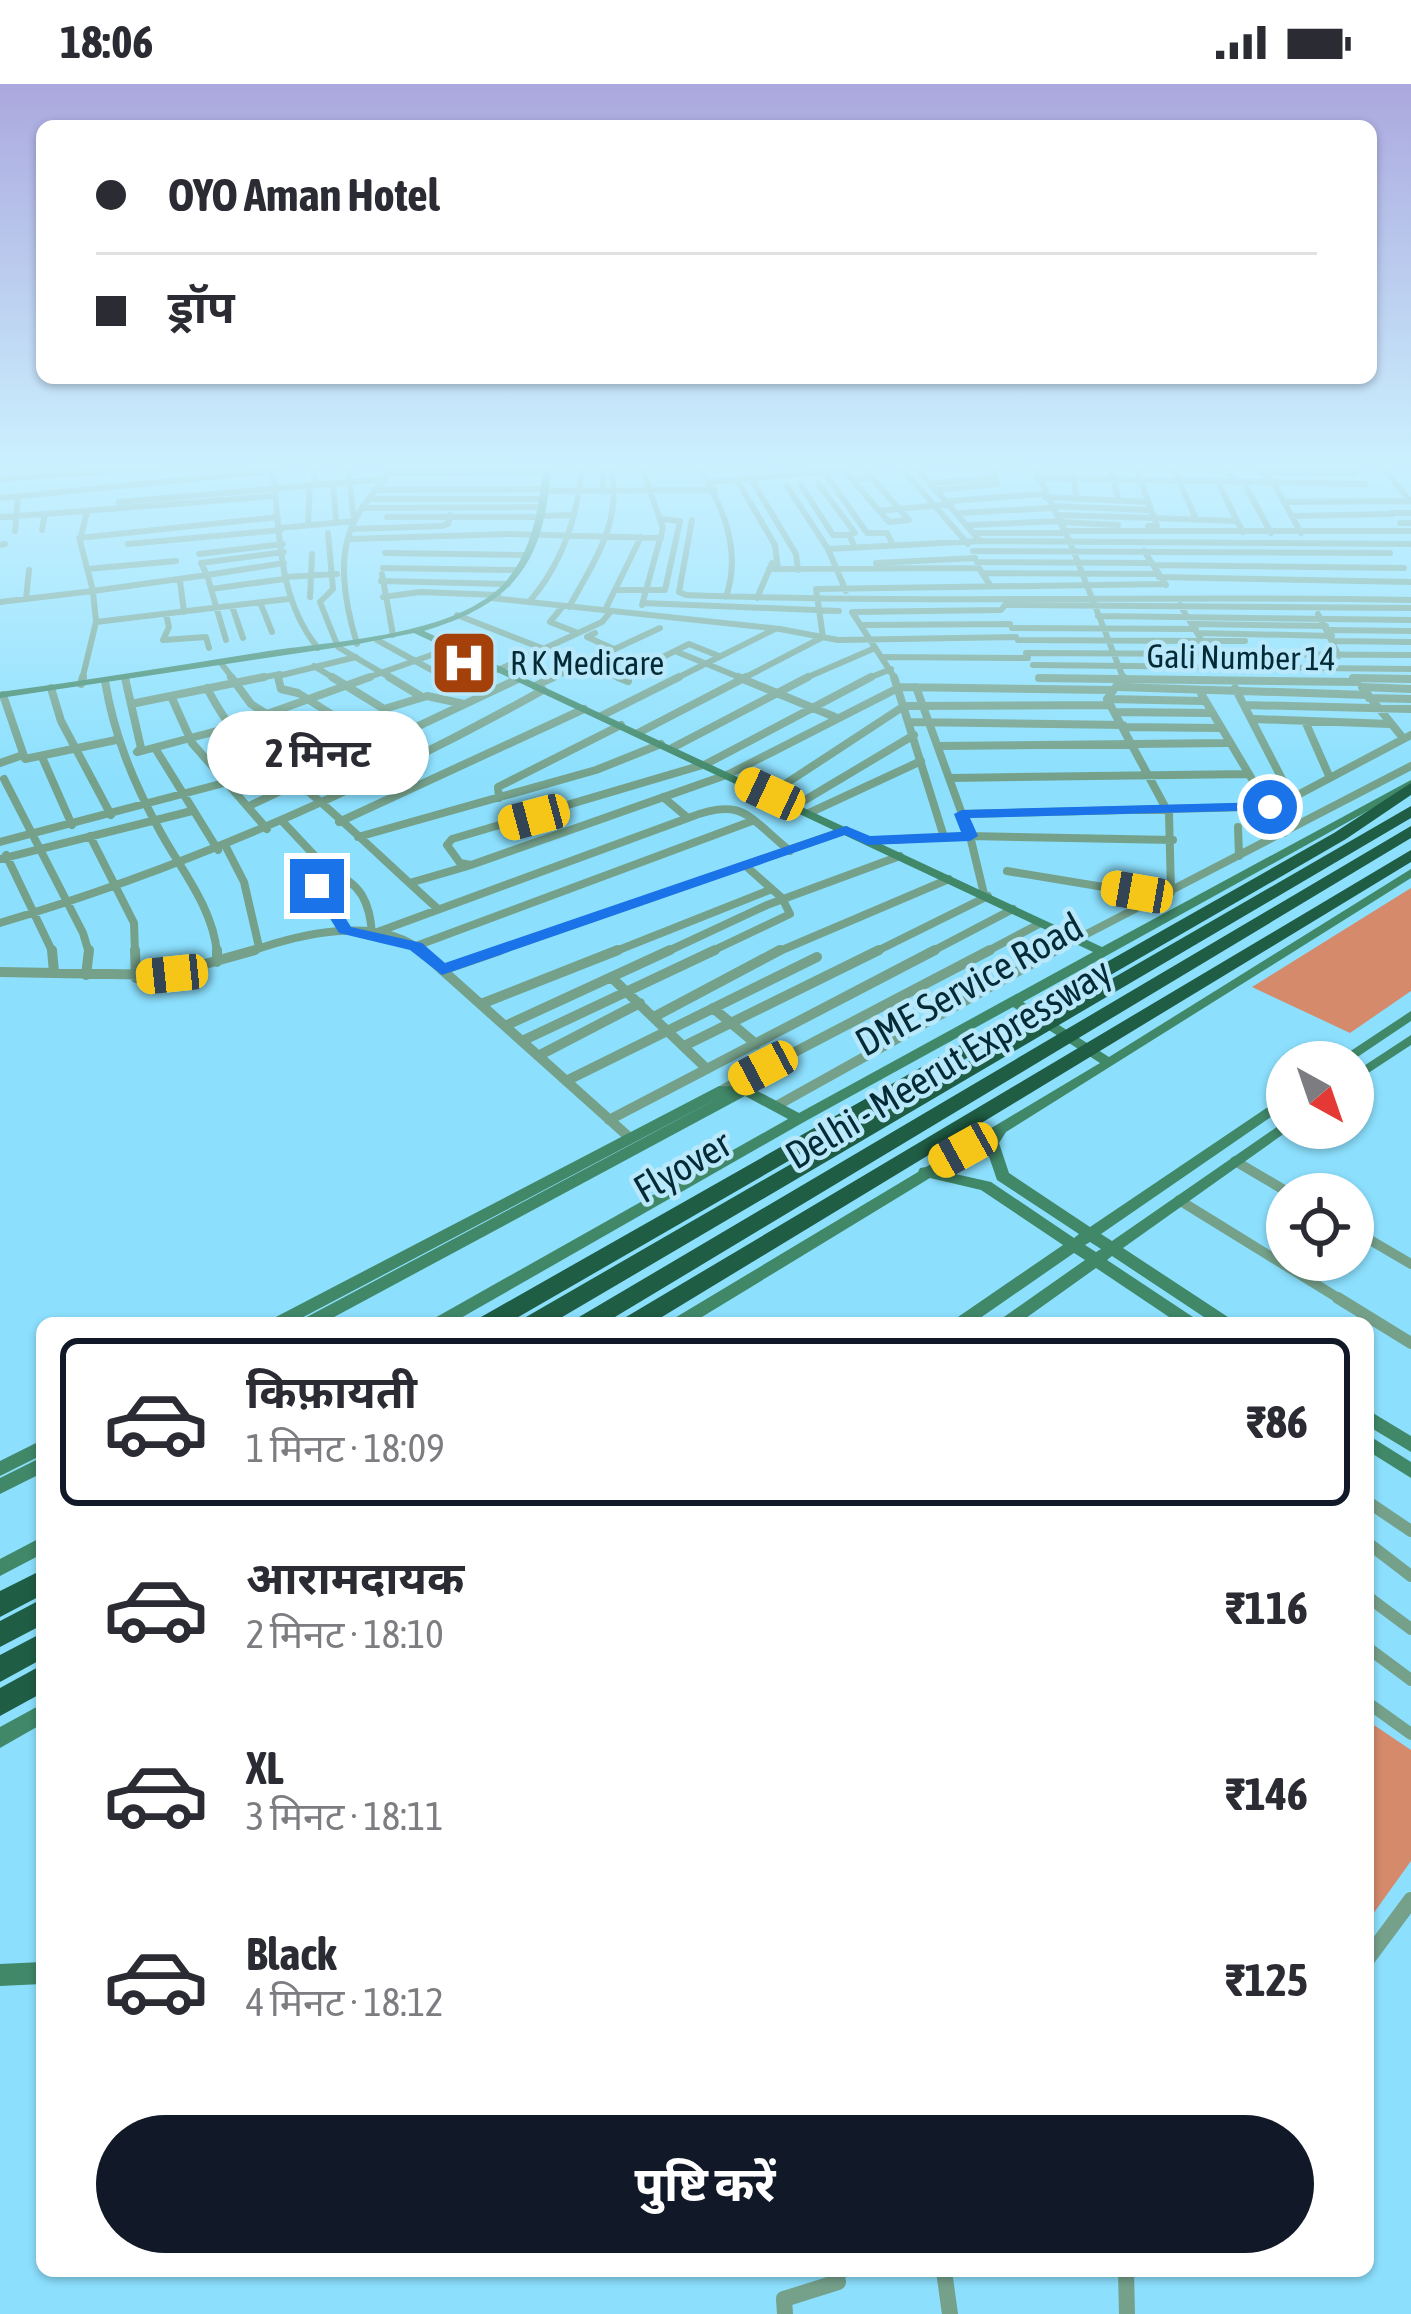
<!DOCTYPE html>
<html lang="hi">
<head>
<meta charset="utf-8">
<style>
	:root { --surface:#fff; --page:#f2f2f3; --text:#2b2b33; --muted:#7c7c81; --line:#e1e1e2; --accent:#111827 }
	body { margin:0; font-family:"Asap Condensed","Noto Sans Devanagari",sans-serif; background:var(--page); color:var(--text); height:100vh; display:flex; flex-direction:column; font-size:45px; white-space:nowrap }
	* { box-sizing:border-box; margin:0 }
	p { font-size:39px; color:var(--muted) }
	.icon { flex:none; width:66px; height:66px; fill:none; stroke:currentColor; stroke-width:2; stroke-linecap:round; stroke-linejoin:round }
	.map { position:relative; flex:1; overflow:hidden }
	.sheet { position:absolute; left:36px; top:1233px; width:1338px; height:960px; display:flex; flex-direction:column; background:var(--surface); border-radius:18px; box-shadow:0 3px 9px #0004 }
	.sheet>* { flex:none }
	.top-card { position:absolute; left:36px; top:36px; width:1341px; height:264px; border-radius:18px; box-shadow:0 3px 9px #0004; display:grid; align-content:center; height:264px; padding:0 60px; background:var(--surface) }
	.needle { width:78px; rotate:140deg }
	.fabs { position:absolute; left:1266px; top:957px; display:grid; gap:24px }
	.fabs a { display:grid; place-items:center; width:108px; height:108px; border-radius:50%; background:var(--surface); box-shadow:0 3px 9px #0004; font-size:60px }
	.end { position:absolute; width:54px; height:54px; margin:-27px; border:15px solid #1a73e8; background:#fff; box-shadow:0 0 0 6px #fff }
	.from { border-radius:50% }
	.bubble { position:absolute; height:84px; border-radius:42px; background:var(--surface); box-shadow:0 3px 9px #0004; font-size:39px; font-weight:700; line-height:84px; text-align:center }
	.car { position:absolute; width:36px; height:72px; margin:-36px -18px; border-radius:15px; box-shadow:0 0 9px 3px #0007; background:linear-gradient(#f5c518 24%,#345 0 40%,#f5c518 0 76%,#345 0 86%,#f5c518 0) }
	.top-card b { display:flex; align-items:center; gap:42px; height:114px; font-size:45px }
	.top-card b+b { border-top:3px solid var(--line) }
	.top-card i { width:30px; height:30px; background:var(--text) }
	ul { padding:21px 0 0; list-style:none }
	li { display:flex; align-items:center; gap:36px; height:168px; margin:0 24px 18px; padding:0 36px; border:6px solid transparent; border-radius:18px }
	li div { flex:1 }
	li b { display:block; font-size:45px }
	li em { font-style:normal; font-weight:700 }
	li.selected { border-color:var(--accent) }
	li>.icon { width:108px; height:108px; stroke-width:1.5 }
	.button { display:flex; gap:24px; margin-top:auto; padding:24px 60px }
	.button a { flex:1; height:138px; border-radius:72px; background:var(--accent); color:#fff; font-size:48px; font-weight:700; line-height:138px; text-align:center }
	.status { display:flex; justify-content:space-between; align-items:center; height:84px; padding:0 60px; background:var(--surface); direction:ltr }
	.status svg { height:33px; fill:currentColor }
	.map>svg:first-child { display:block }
	.green { fill:#d58a6b }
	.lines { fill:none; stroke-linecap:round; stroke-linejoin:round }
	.street-far4 { stroke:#75a18b; stroke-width:6 }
	.street-far3 { stroke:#75a18b; stroke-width:8 }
	.street-far2 { stroke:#75a18b; stroke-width:10 }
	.street-far1 { stroke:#75a18b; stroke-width:12 }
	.street { stroke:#75a18b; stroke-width:16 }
	.secondary { fill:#418869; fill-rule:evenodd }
	.highway { fill:#1f5d44; fill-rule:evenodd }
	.route { fill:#1a73e8 }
	.labels { text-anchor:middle; stroke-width:9; stroke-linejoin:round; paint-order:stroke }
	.far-street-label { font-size:33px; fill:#042a35; stroke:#b8e8fa }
	.far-poi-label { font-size:33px; fill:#042a35; stroke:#b8e8fa; text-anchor:start }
	.street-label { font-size:39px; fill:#042a35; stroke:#b8e8fa }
</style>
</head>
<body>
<div class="status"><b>18:06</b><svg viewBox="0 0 49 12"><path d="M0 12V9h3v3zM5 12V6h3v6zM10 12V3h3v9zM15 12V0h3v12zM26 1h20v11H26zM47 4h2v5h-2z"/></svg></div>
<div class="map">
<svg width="1411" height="2230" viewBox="0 0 1411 2230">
	<rect width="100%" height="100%" fill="#8ce0fe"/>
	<!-- green -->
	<path class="green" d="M1411 804V907L1350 949 1252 903Z
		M1368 1637 1411 1666V1777L1368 1837Z"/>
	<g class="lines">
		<!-- street-far4 -->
		<path class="street-far4" d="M313 381 315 401
			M602 381 603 408
			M641 381 663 444 642 521
			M697 381C723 421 742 466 726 513
			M795 381H809
			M861 381 899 425 952 420
			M899 381 968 460
			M914 381 980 457
			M958 381 1033 384
			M1033 381 1070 458 1124 596
			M1071 381 1077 415
			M1109 381 1119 417
			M1172 381 1196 435
			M1220 381 1238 399
			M1255 381 1274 400 1301 449
			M1381 381 1410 417
			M824 388 867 449H887L893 461
			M1263 388 1355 389
			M389 389 547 388
			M1036 394 1366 400
			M0 395 197 381
			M751 395 796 470 798 486
			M737 396 775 461 778 485
			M853 396 879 427
			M709 398 843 386 853 396 872 394
			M1218 398 1237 437
			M333 399 336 439
			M818 399 855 449 849 451 855 463
			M931 399 996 394
			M1244 399 1271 449
			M801 401 833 451H849
			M787 402 828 465 846 507
			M379 406 547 405
			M938 406 997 400 991 381
			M547 407 715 406
			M1045 413 1148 418
			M0 414 273 387C280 449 277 514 318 564
			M371 415H544
			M949 417 1043 410
			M119 418 386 395
			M1284 418 1411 417
			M1051 422 1151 426
			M364 424 542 423
			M899 425 909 436 889 438 879 427Z
			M87 427 80 457 93 507 207 491 211 505 284 495
			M959 429 1052 424
			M1391 429H1411
			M45 430 274 412
			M1057 431 1154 434 1135 381
			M540 432 574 431
			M1292 432 1392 430
			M0 433 45 430 42 446
			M387 433H539
			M692 436 679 508 686 511C927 520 1169 511 1411 516
			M1061 438 1118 441
			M1400 439H1411
			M308 441 310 401
			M970 441 1061 437
			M1148 442H1157L1154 434 1237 437 1243 448
			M280 444 354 437 348 381
			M352 445 441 442 448 440 450 431
			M15 447 18 412
			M1065 447H1411
			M328 449 333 505 320 518 338 563 394 596
			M975 449H1066
			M79 454 278 433
			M350 455 509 450 661 454
			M128 460 281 446
			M0 461 5 460
			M828 465 980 457 1411 460
			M973 467 1390 469
			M1144 467 1166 501
			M284 468 201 479 207 491 284 479
			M385 469 524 471
			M199 470 283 460
			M977 478 1152 479
			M876 479 975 474
			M1153 481 1404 484
			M383 484 517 486
			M87 485 176 477
			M769 485 979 484 990 501
			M982 489 1157 490
			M382 490 393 551
			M284 493 337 490
			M1159 493 1411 498
			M180 497 184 528
			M381 497 508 500
			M211 505 226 556
			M615 506H665L680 437 662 435
			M310 513 312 470
			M383 513 420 508 498 511
			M492 514 780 545 838 556 1016 553
			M757 514 772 479
			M26 515 29 486
			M0 518 93 507 96 538 82 596
			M260 518 272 548
			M529 518C563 479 578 432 582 381
			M643 519 839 527
			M232 522 243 554
			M563 522 550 538 578 549
			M569 523C594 478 623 437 611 384L621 381
			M605 526 641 453
			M166 530 169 543 163 556 206 553 209 564
			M1318 530 1339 572
			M457 531 544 565
			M1098 532 1411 536
			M96 538 288 515
			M1194 540 1326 542
			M862 541 1010 540
			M1012 544 1196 545
			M1329 546 1411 547
			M595 549 587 553 614 565
			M1198 549 1332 552
			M377 556 450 596
			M1018 556 1202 557 1180 521
			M1202 557H1245
			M1332 557 1411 558
			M357 560C345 520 334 467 359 429 369 412 383 400 391 381
			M675 567 746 596
			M1026 569 1411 571
			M883 573 1028 574
			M221 579 234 596
			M582 580 626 596
			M1033 581 1411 585
			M314 582 337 596
			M498 586 602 538 611 527
			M633 588 689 560 719 572
			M1039 594 1208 596
			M1353 594 1411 595
			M250 596 280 590
			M279 596 278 592 356 573
			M361 596 451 564
			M548 596 660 544
			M673 596 775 545
			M740 596 823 553 816 505 1165 500
			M801 596 875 564
			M864 596 891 585
			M896 596 852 528 1001 526 1005 521 1411 524"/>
		<!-- street-far3 -->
		<path class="street-far3" d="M231 593 251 620 345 680
			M278 593 281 605 298 609 342 637
			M332 593 384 625 427 612 464 620
			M389 593 422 613
			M445 593 461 602
			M618 593 628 597
			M738 593 835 633
			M871 593 706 680 452 755 447 761 460 779 471 781 729 690 900 603 1112 606
			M894 593 944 753
			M1123 593 1107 615 1169 730 1171 808
			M125 594 141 664 137 668
			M1039 594 1357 598
			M1353 594 1411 595
			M105 597C114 652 134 700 161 749 182 787 213 824 217 869
			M81 600 83 593
			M535 602 554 593
			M916 603 970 752 984 810
			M1119 603 1368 611
			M1362 603 1411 605
			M51 604 61 637 111 731
			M207 604C240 667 254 662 304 704 350 742 393 785 438 825
			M1235 604 1298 726
			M1199 606 1284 749
			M1364 606 1403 654
			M3 611 25 675 116 656
			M171 612 192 659 267 745
			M1369 614 1411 615
			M1107 615 1204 617
			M131 620 264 593
			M1245 621 1411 625
			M1115 628 1210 629
			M601 632 679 593
			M1254 635 1390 640
			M1305 637 1330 694
			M910 638 1123 641
			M1124 643 1219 644
			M638 649 746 593
			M938 662 1228 659
			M155 664 218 766
			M672 664 808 593
			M138 668 228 644 370 593
			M42 673 72 741
			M0 679 20 672
			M949 694 1249 690
			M4 695 83 849 89 869
			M770 710 904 622 1109 621
			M499 714 498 703 621 641
			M1292 714 1411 651
			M249 722 518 595
			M795 722 914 651
			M809 729 921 677
			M962 730 1296 722
			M688 734C743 712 748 733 790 767
			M283 738 330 788 317 802 345 846
			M339 738 584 625
			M1238 743 1239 772
			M90 752 134 839 135 869
			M358 753 596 686 661 660
			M867 757 970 752 1173 756
			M0 758 228 698
			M226 763 244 798 259 863
			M6 771 53 869
			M0 775 192 727
			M1007 787 1158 812
			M330 788C361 798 370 819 372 850L688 734 663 713
			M413 798 468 782
			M0 839C191 782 369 703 543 606
			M416 862 752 737
			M246 869C295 851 379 829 424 869
			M492 869 846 746
			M611 869 772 805
			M664 869 767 821 900 772
			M708 869 790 830 782 814 747 783
			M775 869 949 795
			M873 869 988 812
			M929 869 1013 825
			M984 869 1039 840
			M1050 869 1411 682"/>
		<!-- street-far2 -->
		<path class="street-far2" d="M52 866 54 888
			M135 866 136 894
			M217 866V878
			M420 866 630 1054
			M442 886 500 866
			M0 888 166 891 255 866
			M86 891 89 866
			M611 893 707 985
			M481 920 618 866
			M713 924 756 960
			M654 933 780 866
			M505 942 670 866
			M522 957 715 866
			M684 962 879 866
			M538 972 640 919
			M566 997 817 873
			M724 1005 990 866
			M778 1021 1056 866
			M609 1036 935 866
			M1235 1077 1291 1110
			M1179 1116 1343 1217
			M1353 1146 1411 1180"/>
		<!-- street-far1 -->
		<path class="street-far1" d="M1338 1214 1411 1259
			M1368 1418 1411 1447
			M1368 1459 1411 1492
			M1368 1513 1411 1545
			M1368 1564 1411 1596
			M1368 1619 1411 1650"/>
		<!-- street -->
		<path class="street" d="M1368 1874 1411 1816
			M944 2187 950 2230
			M1126 2187 1127 2230
			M785 2230 784 2215 838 2198 836 2187"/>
		<!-- secondary -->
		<path class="secondary" d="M543 381H551C545 478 516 519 424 547L1102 863 1411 696V703L1023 918 1109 973 1411 785V794L1006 1048 999 1059 1009 1089 1090 1143 1287 1010V1022L1101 1150 1112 1157 1287 1036V1044H1292L1123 1164 1231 1235 1233 1239H1213L1112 1172 1107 1176 1196 1235 1198 1239H1178L1096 1184 1019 1239H999L1001 1235 1085 1176 1074 1169 973 1239H953L955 1235 1063 1161 981 1106 930 1094 692 1239H671L673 1235 918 1088 920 1084 926 1083 1100 979 1013 923 804 1038 452 1239H431L433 1235 788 1035 745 1012 323 1239H301L303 1235 726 1010 292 1239H270L272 1235 719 1002 750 1003 799 1029 1093 868 414 549 353 561 0 614V608C88 596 175 582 262 568 332 557 441 553 496 507 531 477 540 424 543 381ZM985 1061 997 1096 1079 1150 1074 1154 991 1098 942 1087ZM1090 1158 1101 1165 1096 1168 1085 1161Z
			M1411 927V937L1350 978H1334Z
			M1411 951V961L1353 999V989Z
			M1368 1326 1411 1352V1368L1368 1342Z
			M1368 1351 1411 1378V1394L1368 1367Z
			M42 1356V1371L0 1392V1377Z
			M42 1373V1389L0 1410V1394Z
			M42 1453V1470L0 1492V1475Z
			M42 1620V1640L0 1664V1643Z
			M42 1878V1900L0 1902V1880Z"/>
		<!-- highway -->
		<path class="highway" d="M1411 699V711L1346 755 508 1239H478L481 1233 1334 749Z
			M1411 722V734L552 1239H523L526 1233Z
			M1411 742V754L605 1239H576L579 1233Z
			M1411 766V778L652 1239H623L626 1233Z
			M42 1486V1511L0 1533V1507Z
			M42 1515V1541L0 1563V1537Z
			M42 1549V1575L0 1598V1571Z
			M42 1581V1609L0 1632V1604Z"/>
	</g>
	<!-- sky -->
	<linearGradient id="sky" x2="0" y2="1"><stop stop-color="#aba8de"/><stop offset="0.55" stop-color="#cbf1ff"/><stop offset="1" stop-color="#cbf1ff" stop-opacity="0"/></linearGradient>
	<rect width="1411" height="694" fill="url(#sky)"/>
	<!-- route -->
	<path class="route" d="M1270 718 1275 726 970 734 978 752 970 757 868 761 845 751 442 891 410 866 339 849 310 802 323 798 351 843 422 859 445 879 846 742 870 752 961 748 954 730 962 726Z"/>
	<!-- icons -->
	<defs>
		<symbol id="hospital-square" viewBox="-11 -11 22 22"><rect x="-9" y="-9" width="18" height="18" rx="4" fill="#a44009" stroke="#b8e8fa"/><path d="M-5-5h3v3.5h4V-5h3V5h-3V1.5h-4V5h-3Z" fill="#fff"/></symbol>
	</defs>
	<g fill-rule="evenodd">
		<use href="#hospital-square" x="426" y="541" width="76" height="76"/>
	</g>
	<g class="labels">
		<!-- far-street labels -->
		<g class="far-street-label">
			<text transform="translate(1241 573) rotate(1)" y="12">Gali Number 14</text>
		</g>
		<!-- far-poi labels -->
		<g class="far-poi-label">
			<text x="510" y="591">R K Medicare</text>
		</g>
		<!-- street labels -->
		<g class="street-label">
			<text transform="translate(969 900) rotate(-29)" y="14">DME Service Road</text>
			<text transform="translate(948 979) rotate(-31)" y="14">Delhi - Meerut Expressway</text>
			<text transform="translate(682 1082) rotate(-30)" y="14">Flyover</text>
		</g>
	</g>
</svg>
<div class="fabs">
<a><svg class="needle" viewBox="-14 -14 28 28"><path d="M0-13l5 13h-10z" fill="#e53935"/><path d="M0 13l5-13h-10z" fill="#7c7c81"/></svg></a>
<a><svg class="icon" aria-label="locate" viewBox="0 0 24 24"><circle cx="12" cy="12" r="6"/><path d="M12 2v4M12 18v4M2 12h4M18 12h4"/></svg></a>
</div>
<i class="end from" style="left:1270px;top:723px"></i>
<i class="end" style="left:317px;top:802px"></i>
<div class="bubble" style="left:207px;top:627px;width:222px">2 मिनट</div>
<i class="car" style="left:770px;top:710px;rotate:295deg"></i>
<i class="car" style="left:534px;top:733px;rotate:255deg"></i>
<i class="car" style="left:1137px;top:808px;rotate:280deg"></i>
<i class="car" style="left:172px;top:890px;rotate:264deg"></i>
<i class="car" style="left:763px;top:984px;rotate:242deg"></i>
<i class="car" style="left:963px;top:1066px;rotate:241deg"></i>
<div class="top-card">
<b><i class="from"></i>OYO Aman Hotel</b>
<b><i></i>ड्रॉप</b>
</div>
<section class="sheet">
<ul>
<li class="selected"><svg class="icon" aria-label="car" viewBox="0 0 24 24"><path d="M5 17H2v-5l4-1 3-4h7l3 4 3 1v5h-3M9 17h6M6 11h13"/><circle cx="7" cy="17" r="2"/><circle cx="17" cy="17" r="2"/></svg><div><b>किफ़ायती</b><p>1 मिनट · 18:09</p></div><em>₹86</em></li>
<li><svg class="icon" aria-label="car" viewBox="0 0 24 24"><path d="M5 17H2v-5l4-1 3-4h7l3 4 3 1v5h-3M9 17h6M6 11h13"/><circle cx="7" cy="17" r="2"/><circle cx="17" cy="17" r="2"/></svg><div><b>आरामदायक</b><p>2 मिनट · 18:10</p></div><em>₹116</em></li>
<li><svg class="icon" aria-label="car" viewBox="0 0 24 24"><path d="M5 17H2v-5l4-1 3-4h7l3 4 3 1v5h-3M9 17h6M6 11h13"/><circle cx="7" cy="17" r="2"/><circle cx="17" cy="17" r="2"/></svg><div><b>XL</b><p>3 मिनट · 18:11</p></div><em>₹146</em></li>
<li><svg class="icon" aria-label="car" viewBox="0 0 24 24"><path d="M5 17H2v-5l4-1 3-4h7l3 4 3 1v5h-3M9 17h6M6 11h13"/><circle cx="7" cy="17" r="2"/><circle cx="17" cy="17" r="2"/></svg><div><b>Black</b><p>4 मिनट · 18:12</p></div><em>₹125</em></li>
</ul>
<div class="button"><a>पुष्टि करें</a></div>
</section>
</div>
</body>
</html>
